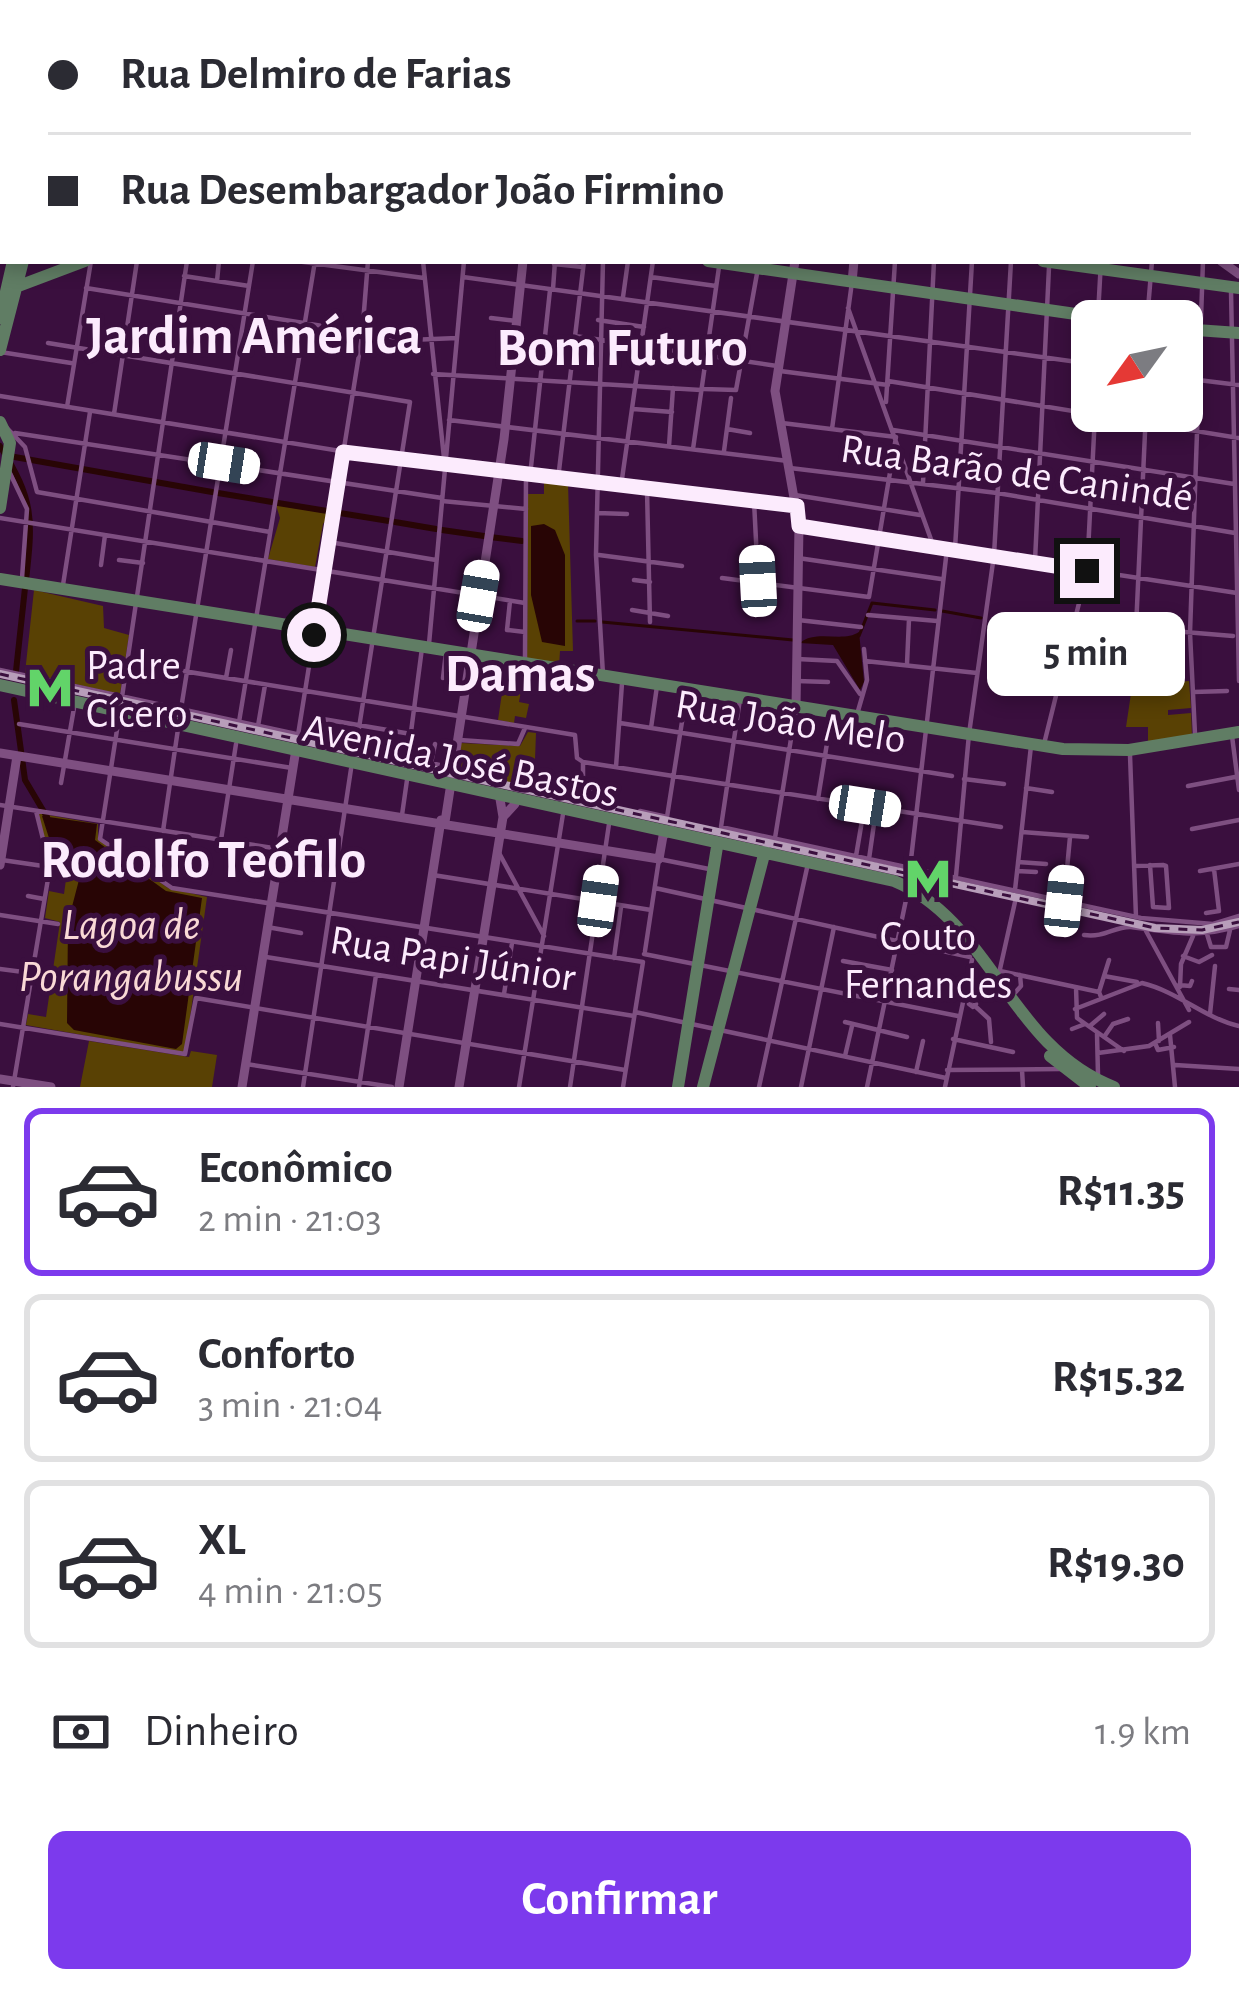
<!DOCTYPE html>
<html lang="pt">
<head>
<meta charset="utf-8">
<style>
	:root { --surface:#fff; --page:#f2f2f3; --text:#2b2b33; --muted:#7c7c81; --line:#e1e1e2; --accent:#7c3aed }
	body { margin:0; font-family:"Alegreya Sans",sans-serif; background:var(--page); color:var(--text); height:100vh; display:flex; flex-direction:column; font-size:45px; white-space:nowrap }
	* { box-sizing:border-box; margin:0 }
	p { font-size:39px; color:var(--muted) }
	.icon { flex:none; width:66px; height:66px; fill:none; stroke:currentColor; stroke-width:2; stroke-linecap:round; stroke-linejoin:round }
	.map { position:relative; height:1087px; overflow:hidden }
	.panel { display:flex; flex-direction:column; background:var(--surface); flex:1 }
	.panel>* { flex:none }
	.guide { position:absolute; left:0px; top:0px; width:1239px; height:264px; box-shadow:0 6px 18px #0003; display:grid; align-content:center; height:264px; padding:0 48px; background:var(--surface) }
	.needle { width:78px; rotate:237deg }
	.tools { position:absolute; left:1071px; top:300px; display:grid; gap:24px }
	.tools a { display:grid; place-items:center; width:132px; height:132px; border-radius:18px; background:var(--surface); box-shadow:0 6px 18px #0003; font-size:60px }
	.end { position:absolute; width:54px; height:54px; margin:-27px; border:15px solid #fcebfd; background:#111; box-shadow:0 0 0 6px #111 }
	.from { border-radius:50% }
	.bubble { position:absolute; height:84px; border-radius:18px; background:var(--surface); box-shadow:0 6px 18px #0003; font-size:39px; font-weight:700; line-height:84px; text-align:center }
	.car { position:absolute; width:36px; height:72px; margin:-36px -18px; border-radius:15px; box-shadow:0 0 9px 3px #0007; background:linear-gradient(#fff 24%,#345 0 40%,#fff 0 76%,#345 0 86%,#fff 0) }
	.guide b { display:flex; align-items:center; gap:42px; height:114px; font-size:45px }
	.guide b+b { border-top:3px solid var(--line) }
	.guide i { width:30px; height:30px; background:var(--text) }
	ul { padding:21px 0 0; list-style:none }
	li { display:flex; align-items:center; gap:36px; height:168px; margin:0 24px 18px; padding:0 24px; border:6px solid var(--line); border-radius:18px }
	li div { flex:1 }
	li b { display:block; font-size:45px }
	li em { font-style:normal; font-weight:700 }
	li.selected { border-color:var(--accent) }
	li>.icon { width:108px; height:108px; stroke-width:1.5 }
	.pay { display:flex; align-items:center; gap:30px; height:132px; padding:0 48px; font-size:45px }
	.pay p { margin-inline-start:auto }
	.cta { display:flex; gap:24px; margin-top:auto; padding:24px 48px }
	.cta a { flex:1; height:138px; border-radius:18px; background:var(--accent); color:#fff; font-size:48px; font-weight:700; line-height:138px; text-align:center }
	.map>svg:first-child { display:block }
	.green { fill:#594104 }
	.water { fill:#280505 }
	.lines { fill:none; stroke-linecap:round; stroke-linejoin:round }
	.stream { stroke:#280505; stroke-width:3 }
	.canal { stroke:#280505; stroke-width:6 }
	.street { stroke:#7e4f81; stroke-width:4.5 }
	.secondary { stroke:#7e4f81; stroke-width:9 }
	.primary { stroke:#607d64; stroke-width:12 }
	.tram { stroke:#b89eba; stroke-width:3 }
	.rail-casing { stroke:#b89eba; stroke-width:8 }
	.rail { stroke:#3a0f3e; stroke-width:3; stroke-dasharray:9; stroke-linecap:butt }
	.route { stroke:#fcebfd; stroke-width:15 }
	.labels { text-anchor:middle; stroke-width:10; stroke-linejoin:round; paint-order:stroke }
	.street-label { font-size:42px; fill:#fcebfd; stroke:#3a0f3e }
	.poi-label { font-size:42px; fill:#fcebfd; stroke:#3a0f3e; text-anchor:start }
	.water-label { font-size:45px; font-style:italic; fill:#f9d9d6; stroke:#3a0f3e }
	.district-label { font-size:54px; font-weight:bold; fill:#fcebfd; stroke:#3a0f3e }
</style>
</head>
<body>
<div class="map">
<svg width="1239" height="1087" viewBox="0 0 1239 1087">
	<rect width="100%" height="100%" fill="#3a0f3e"/>
	<!-- green -->
	<path class="green" d="M544 479 568 483 573 651H560L559 666 527 662 528 494H544Z
		M276 505 331 514 323 524 315 567 268 559 280 518Z
		M34 590 103 606 104 628 129 635 120 694 25 673Z
		M1140 633 1161 635 1165 683 1189 681 1191 708 1168 710V715L1191 713 1192 735 1148 744V727H1126Z
		M506 666 525 669 519 702 529 704 526 718 515 716 514 723 498 720Z
		M528 732 536 733 534 787 455 771 460 743 520 746Z
		M37 813 98 824V839L168 888 207 897 185 1053 26 1025 28 1014 46 1017 60 922 45 918 49 891 64 894 67 872 51 866Z
		M89 1041 189 1057 191 1051 217 1055 212 1087H80Z"/>
	<!-- water -->
	<path class="water" d="M544 524 555 530 565 555V646L542 642 531 595V526Z
		M859 632 864 682 860 690 833 645 800 643C816 629 843 643 859 632Z
		M42 816 97 824 95 840 166 891 202 898 182 1044 176 1049 74 1030 67 1023 68 922 80 876 56 860Z"/>
	<g class="lines">
		<!-- stream -->
		<path class="stream" d="M942 611 981 618
			M577 621H595
			M602 622 793 640
			M859 636 872 603 935 610"/>
		<!-- canal -->
		<path class="canal" d="M0 58 3 67
			M0 446C34 500 33 518 26 580
			M9 456 212 492
			M218 493 272 502
			M278 503 389 521
			M395 522 436 529
			M442 530 484 536
			M490 537 522 541
			M16 671 25 588
			M14 700 25 780 47 817"/>
		<!-- street -->
		<path class="street" d="M186 0 190 3
			M336 0V3
			M371 0 372 3
			M428 0 429 3
			M486 0 487 3
			M578 0 579 3
			M661 0 662 3
			M921 0 922 3
			M997 0 998 3
			M1200 0 1201 3
			M235 3V0
			M291 3 292 0
			M310 3 311 0
			M530 3 531 0
			M605 3 616 0
			M885 3 896 0
			M1034 3 1035 0
			M1236 143 1239 146
			M1236 179H1239
			M1236 239 1239 245
			M296 261 424 278
			M423 261 444 458
			M603 261 596 555 603 675
			M554 264 583 267
			M184 276 249 286
			M463 277 1092 364
			M651 277 716 286
			M217 281 219 261
			M86 288 410 340 457 338
			M553 289 555 261
			M1231 291 1239 681
			M623 297 628 261
			M848 308 933 545
			M1098 315 1101 261
			M491 318 517 321
			M598 320 644 327
			M1147 321 1152 261
			M575 336 777 366
			M48 343 410 402 356 747
			M173 344 206 349
			M0 352 71 363
			M780 371 888 385
			M433 374 701 390
			M1182 378 1239 385
			M888 381 1239 438
			M704 389 736 390 758 268
			M0 396 402 461 796 506
			M886 402 895 261
			M67 407 91 261
			M633 409 672 412
			M1146 411 1136 628 1233 636
			M114 414 137 261
			M449 420 788 461
			M782 423 896 437
			M6 427 25 447 37 492 270 532
			M727 429 750 433
			M832 429 852 282
			M893 430 1234 484
			M15 433 442 498
			M669 446 673 388
			M693 449 719 267
			M724 451 731 398
			M790 468 997 493 1235 533
			M8 469 27 509 22 578
			M530 476 550 290
			M558 479 584 261
			M923 483 934 261
			M621 486 653 261
			M647 490 650 622
			M795 495 920 515
			M442 501 526 509
			M754 501 758 580
			M597 513 627 514
			M0 518 525 603
			M799 526 1237 593
			M329 542 436 560
			M955 549 972 261
			M599 555 682 566
			M798 558 941 579
			M119 560 143 563
			M1035 561 1049 267
			M101 565 105 535
			M722 578 869 597 896 437
			M634 580 650 582
			M63 585 90 412
			M510 601 507 630 525 632
			M632 610 668 616
			M868 615 937 621
			M798 620 861 627
			M429 644 464 261
			M525 659 526 475
			M797 659 837 661 860 694
			M865 661 977 673
			M128 662 575 735 577 758 583 762 1001 827
			M907 664 909 619
			M0 670 449 767
			M226 678 231 650
			M443 678 446 652
			M797 681 828 682
			M1193 692 1227 691
			M122 697 187 261
			M740 699 721 827 1141 918 1213 924 1239 916
			M181 709 253 261
			M858 711 867 680 864 649
			M119 717 100 839 172 888 643 962
			M317 718 411 734
			M239 722 315 261
			M620 723 952 776
			M19 724 292 768
			M258 726 265 685
			M651 728 657 686
			M1195 734 1190 633 1203 261
			M298 735 362 336 368 261
			M1232 736 1239 790
			M460 740 518 744 525 728
			M1045 740 1087 571 1095 415
			M408 755 422 648
			M1130 755 1136 917
			M583 762V787L598 790
			M431 763 435 744
			M616 767 622 683
			M964 779 1004 784
			M61 783 74 708
			M1188 786 1235 777
			M1026 788 1052 792
			M818 799 828 737
			M0 805 337 858
			M640 811 667 817 687 690
			M402 815 407 780
			M1192 829 1239 820
			M163 831 178 729
			M1022 832 1087 837
			M775 838 796 708
			M221 840 236 744
			M498 851 544 936
			M856 856 864 809
			M869 859 874 824
			M2 860 50 867
			M1018 862 1046 864
			M1134 866 1163 865 1166 866 1169 908 1153 907 1150 865
			M910 868 947 549
			M1017 871 1036 872
			M1200 871 1239 864
			M433 875 651 910
			M956 876 969 734 994 555 1011 261
			M655 888 970 957
			M1015 890 1031 746
			M28 896 44 899
			M1064 901 1070 837
			M1206 913 1219 911 1214 869
			M0 915 58 924
			M267 927 301 933
			M1146 931 1189 1010
			M1207 934 1211 947H1226L1230 930
			M1084 935C1105 938 1115 926 1131 927 1171 932 1199 939 1239 926
			M645 951 659 859 709 869
			M644 954 958 1016
			M1183 956 1199 962 1212 955
			M266 957 634 1016
			M614 958 621 907
			M843 961 892 970
			M0 969 54 976
			M1000 969 1015 902
			M1000 971 1099 992 1101 997
			M1104 976 1137 982
			M1179 985 1190 986 1192 981
			M1076 987 1077 1018 1124 1051
			M1180 987 1181 964 1193 936
			M1229 989 1239 990
			M1099 992 1109 960
			M504 994 512 943
			M1012 996 1021 986 1020 975
			M972 1000 976 1004 973 1007 969 1004Z
			M975 1006 989 1019 991 1042
			M1075 1009 1142 983C1179 992 1204 1018 1239 1026
			M635 1012 946 1078
			M1210 1014 1215 966
			M845 1022 907 1037
			M1158 1023 1159 1041
			M0 1024 185 1054 196 998 625 1070
			M1091 1025 1104 1014
			M1072 1029 1085 1024
			M1097 1034 1098 1075
			M1170 1035 1175 1087
			M1104 1037 1113 1024 1128 1019
			M953 1039 1013 1052
			M1155 1043 1158 1050 1174 1047
			M1098 1053 1149 1046 1189 1022
			M845 1056 852 1026
			M246 1064 392 1087
			M1175 1065 1239 1069
			M947 1070 1061 1069
			M1022 1070 1023 1087
			M916 1072 923 1041
			M13 1087 50 867 36 811
			M303 1087 351 769
			M359 1087 376 975
			M519 1087 563 814
			M570 1087 609 824
			M623 1087 643 962
			M759 1087 807 868
			M801 1087 834 927
			M867 1087 907 895
			M945 1087 972 960"/>
		<!-- secondary -->
		<path class="secondary" d="M747 0 748 3
			M841 0V3
			M1080 0V3
			M1140 3V0
			M1236 227 1239 228
			M0 254 3 253
			M795 261 775 391 799 526 796 707
			M1221 261 1239 274
			M852 282 854 261
			M0 753 659 859 663 836 671 830
			M503 817 515 804
			M445 822 504 439 523 261
			M0 865 17 756
			M0 1079 51 1087
			M242 1087 296 749
			M399 1087 441 820
			M459 1087 503 817 499 793"/>
		<!-- primary -->
		<path class="primary" d="M178 3V0
			M449 3 460 0
			M0 42 3 49
			M0 84 3 128
			M708 261 1124 321
			M1043 261 1239 288
			M8 290 85 261
			M0 318 13 261
			M1182 329 1239 333
			M0 350 23 261
			M0 422 10 443 0 508
			M0 579 1063 749 1129 750 1239 732
			M0 685 894 881C991 921 1009 1047 1114 1087
			M1050 1056 1090 1087
			M678 1087 717 847
			M703 1087 765 851"/>
		<!-- tram -->
		<path class="tram" d="M1217 0 1218 3
			M1236 30 1239 34
			M1236 62 1239 67"/>
		<defs>
			<path id="rail" d="M1219 0 1221 3
				M1236 27 1239 31
				M0 674 1155 928 1202 930 1239 922"/>
		</defs>
		<!-- rail casing -->
		<use href="#rail" class="rail-casing"/>
		<!-- rail -->
		<use href="#rail" class="rail"/>
	</g>
	<g class="lines">
		<!-- route -->
		<path class="route" d="M314 635 343 452 797 506 799 526 1087 571"/>
	</g>
	<!-- icons -->
	<defs>
		<symbol id="metro-bare" viewBox="-9 -9 18 18"><path d="M-5.5 5V-5H-3L0 0L3-5H5.5V5H3V-.5L0 4L-3-.5V5Z" fill="#62d469" stroke="#3a0f3e" stroke-width="2.5" paint-order="stroke"/></symbol>
	</defs>
	<g fill-rule="evenodd">
		<use href="#metro-bare" x="17" y="655" width="66" height="66"/>
		<use href="#metro-bare" x="895" y="846" width="66" height="66"/>
	</g>
	<g class="labels">
		<!-- street labels -->
		<g class="street-label">
			<text transform="translate(1017 471) rotate(8)" y="15">Rua Barão de Canindé</text>
			<text transform="translate(791 720) rotate(9)" y="15">Rua João Melo</text>
			<text transform="translate(461 759) rotate(12)" y="15">Avenida José Bastos</text>
			<text transform="translate(453 957) rotate(9)" y="15">Rua Papi Júnior</text>
		</g>
		<!-- poi labels -->
		<g class="poi-label">
			<text x="86" y="679">Padre<tspan x="86" dy="48">Cícero</tspan></text>
			<text x="928" y="950" text-anchor="middle">Couto<tspan x="928" dy="48">Fernandes</tspan></text>
		</g>
		<!-- water labels -->
		<g class="water-label">
			<text x="131" y="939">Lagoa de<tspan x="131" dy="52">Porangabussu</tspan></text>
		</g>
		<!-- district labels -->
		<g class="district-label">
			<text x="254" y="353">Jardim América</text>
			<text x="622" y="365">Bom Futuro</text>
			<text x="520" y="691">Damas</text>
			<text x="203" y="877">Rodolfo Teófilo</text>
		</g>
	</g>
</svg>
<div class="tools">
<a><svg class="needle" viewBox="-14 -14 28 28"><path d="M0-13l5 13h-10z" fill="#e53935"/><path d="M0 13l5-13h-10z" fill="#7c7c81"/></svg></a>
</div>
<i class="end from" style="left:314px;top:635px"></i>
<i class="end" style="left:1087px;top:571px"></i>
<div class="bubble" style="left:987px;top:612px;width:198px">5 min</div>
<i class="car" style="left:224px;top:463px;rotate:99deg"></i>
<i class="car" style="left:758px;top:581px;rotate:357deg"></i>
<i class="car" style="left:478px;top:596px;rotate:10deg"></i>
<i class="car" style="left:865px;top:806px;rotate:99deg"></i>
<i class="car" style="left:598px;top:901px;rotate:8deg"></i>
<i class="car" style="left:1064px;top:901px;rotate:6deg"></i>
<div class="guide">
<b><i class="from"></i>Rua Delmiro de Farias</b>
<b><i></i>Rua Desembargador João Firmino</b>
</div>
</div>
<section class="panel">
<ul>
<li class="selected"><svg class="icon" aria-label="car" viewBox="0 0 24 24"><path d="M5 17H2v-5l4-1 3-4h7l3 4 3 1v5h-3M9 17h6M6 11h13"/><circle cx="7" cy="17" r="2"/><circle cx="17" cy="17" r="2"/></svg><div><b>Econômico</b><p>2 min · 21:03</p></div><em>R$11.35</em></li>
<li><svg class="icon" aria-label="car" viewBox="0 0 24 24"><path d="M5 17H2v-5l4-1 3-4h7l3 4 3 1v5h-3M9 17h6M6 11h13"/><circle cx="7" cy="17" r="2"/><circle cx="17" cy="17" r="2"/></svg><div><b>Conforto</b><p>3 min · 21:04</p></div><em>R$15.32</em></li>
<li><svg class="icon" aria-label="car" viewBox="0 0 24 24"><path d="M5 17H2v-5l4-1 3-4h7l3 4 3 1v5h-3M9 17h6M6 11h13"/><circle cx="7" cy="17" r="2"/><circle cx="17" cy="17" r="2"/></svg><div><b>XL</b><p>4 min · 21:05</p></div><em>R$19.30</em></li>
</ul>
<div class="pay"><svg class="icon" aria-label="cash" viewBox="0 0 24 24"><path d="M3 7h18v10H3z"/><circle cx="12" cy="12" r="2"/></svg>Dinheiro<p>1.9 km</p></div>
<div class="cta"><a>Confirmar</a></div>
</section>
</body>
</html>
